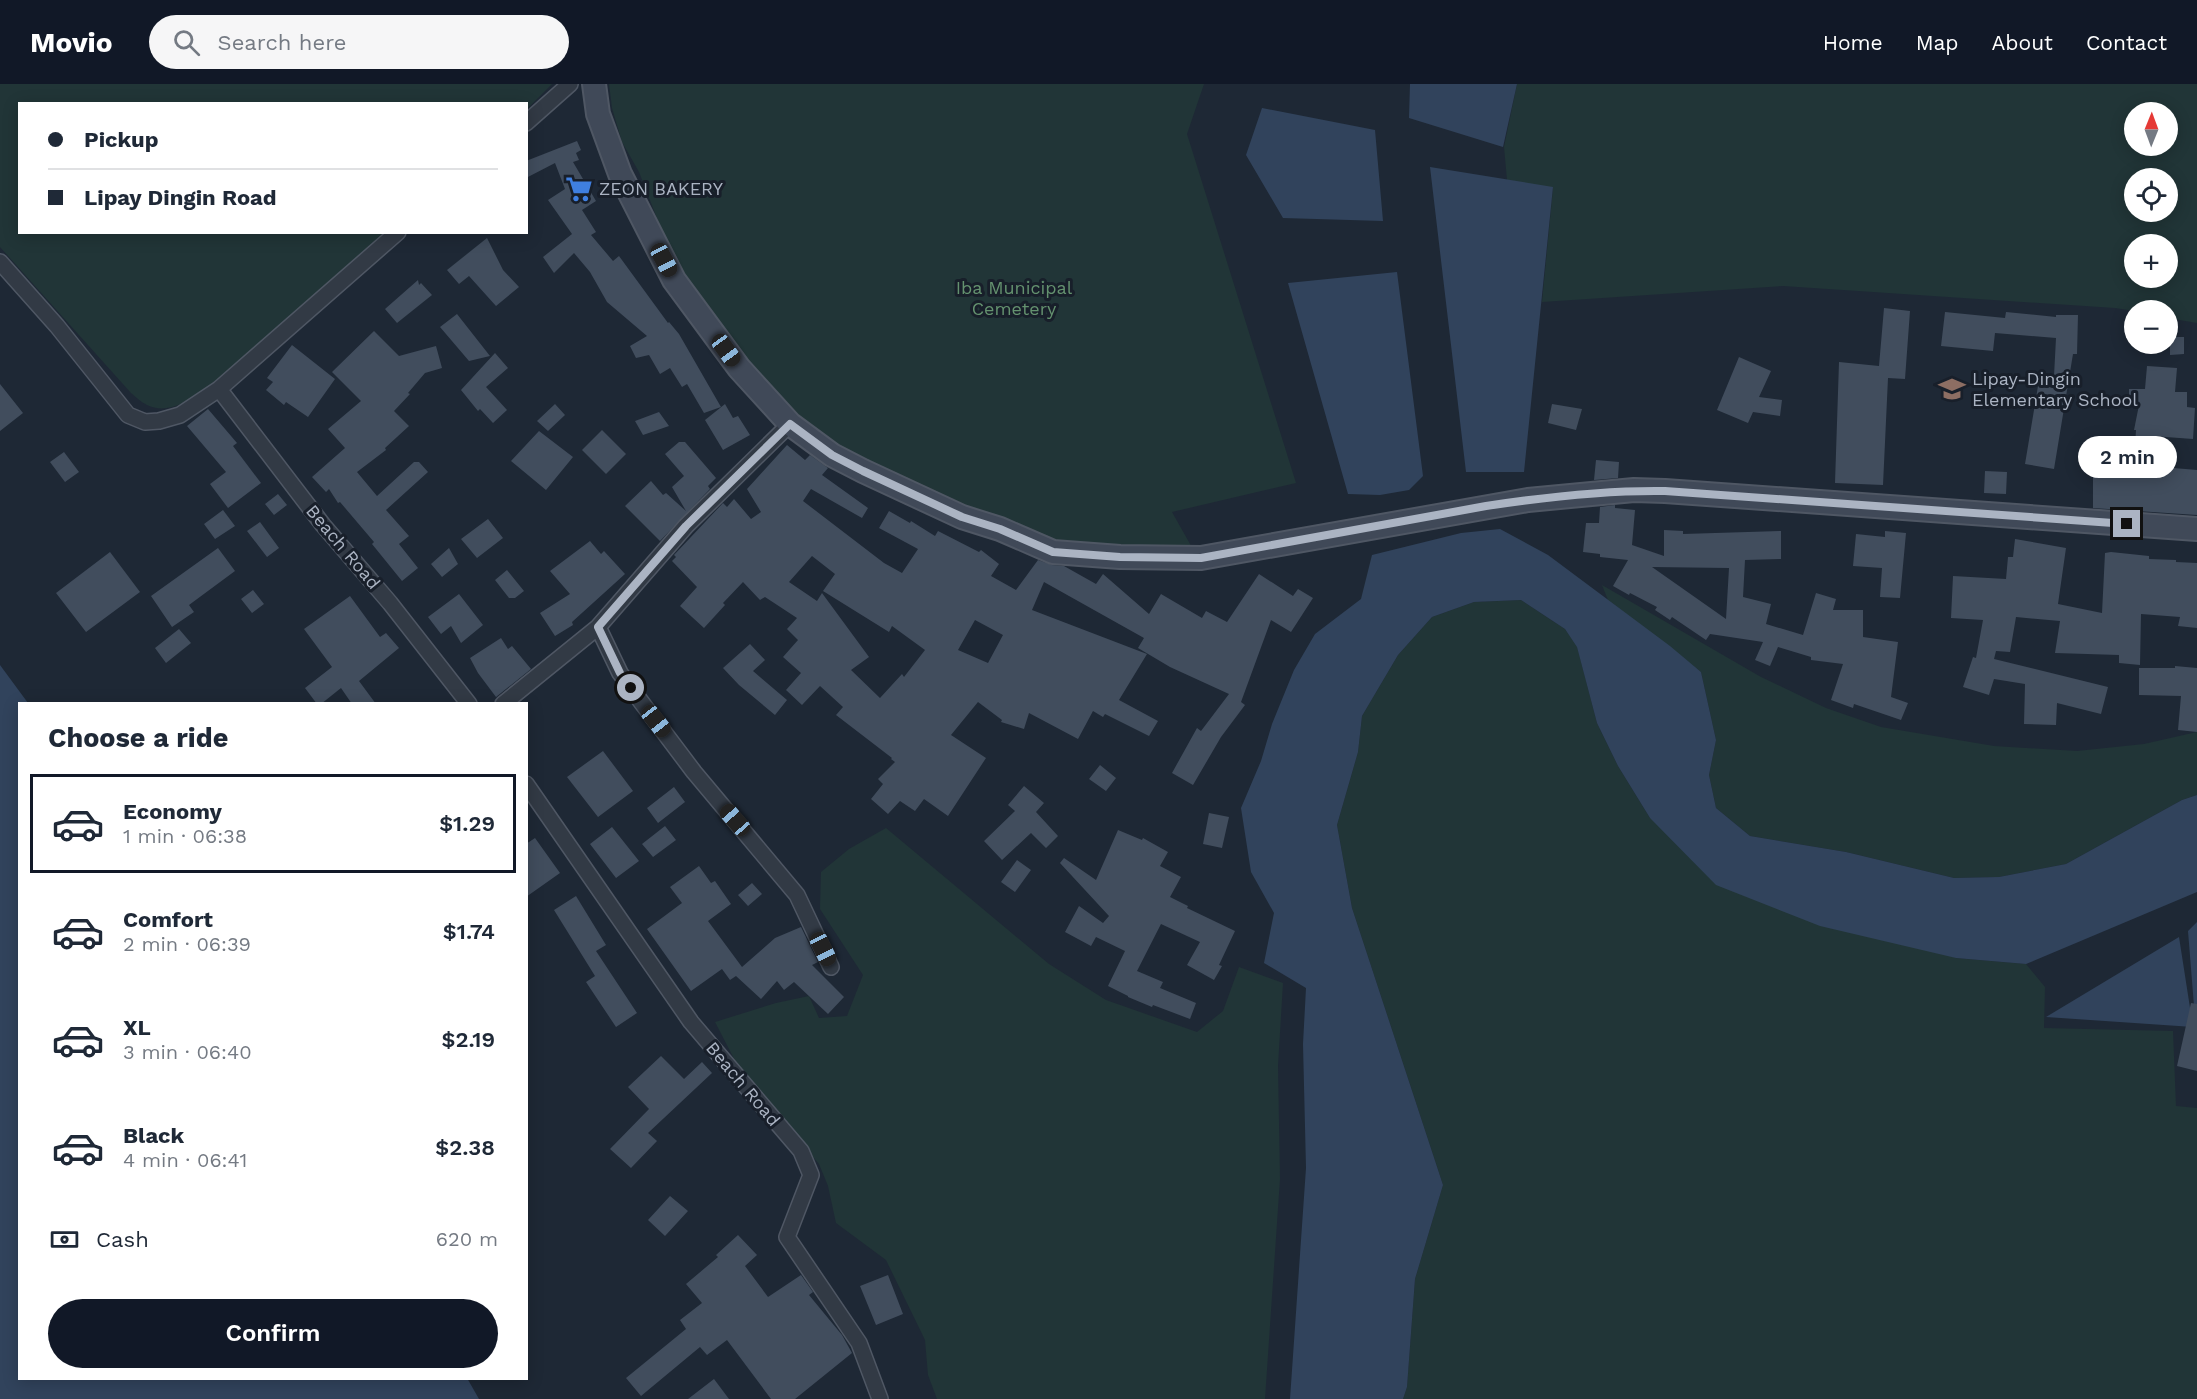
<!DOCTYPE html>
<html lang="en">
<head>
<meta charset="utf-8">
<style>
	:root { --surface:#fff; --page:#f6f6f7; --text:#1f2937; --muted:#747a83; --line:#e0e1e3; --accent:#111827 }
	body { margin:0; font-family:"Work Sans",sans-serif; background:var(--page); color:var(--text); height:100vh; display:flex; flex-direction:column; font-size:22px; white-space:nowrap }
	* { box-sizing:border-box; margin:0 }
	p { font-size:20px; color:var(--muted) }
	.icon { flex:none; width:33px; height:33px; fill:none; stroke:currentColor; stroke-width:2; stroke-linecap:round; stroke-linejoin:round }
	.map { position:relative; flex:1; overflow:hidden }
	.details { position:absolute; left:18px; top:618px; width:510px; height:678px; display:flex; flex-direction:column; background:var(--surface); border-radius:0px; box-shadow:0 3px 15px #0003 }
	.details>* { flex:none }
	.guide { position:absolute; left:18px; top:18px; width:510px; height:132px; border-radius:0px; box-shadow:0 3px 15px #0003; display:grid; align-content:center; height:132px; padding:0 30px; background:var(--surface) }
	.needle { width:39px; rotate:1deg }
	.tools { position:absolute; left:2124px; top:18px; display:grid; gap:12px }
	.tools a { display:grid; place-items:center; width:54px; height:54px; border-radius:50%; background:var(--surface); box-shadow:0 3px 15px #0003; font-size:30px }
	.end { position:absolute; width:27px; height:27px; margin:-14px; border:8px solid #abb4c3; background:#111; box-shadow:0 0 0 3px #111 }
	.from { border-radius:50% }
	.bubble { position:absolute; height:42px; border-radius:21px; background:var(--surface); box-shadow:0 3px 15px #0003; font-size:20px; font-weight:600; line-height:42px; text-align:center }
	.car { position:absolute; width:18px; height:36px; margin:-18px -9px; border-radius:8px; box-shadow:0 0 4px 2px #0007; background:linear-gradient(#222 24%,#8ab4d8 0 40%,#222 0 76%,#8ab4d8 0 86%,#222 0) }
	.guide b { display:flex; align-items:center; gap:21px; height:57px; font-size:22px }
	.guide b+b { border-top:2px solid var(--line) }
	.guide i { width:15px; height:15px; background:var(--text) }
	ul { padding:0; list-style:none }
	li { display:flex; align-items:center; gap:18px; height:99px; margin:0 12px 9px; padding:0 18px; border:3px solid transparent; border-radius:0px }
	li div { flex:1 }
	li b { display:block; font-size:22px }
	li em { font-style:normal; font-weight:600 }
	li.selected { border-color:var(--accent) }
	li>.icon { width:54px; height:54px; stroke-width:1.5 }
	h2 { padding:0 30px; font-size:27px; line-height:72px }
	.pay { display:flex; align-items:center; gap:15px; height:66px; padding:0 30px; font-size:22px }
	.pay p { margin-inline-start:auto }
	.action { display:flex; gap:12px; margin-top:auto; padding:12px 30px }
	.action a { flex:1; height:69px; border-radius:36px; background:var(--accent); color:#fff; font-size:24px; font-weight:600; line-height:69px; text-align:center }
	header { display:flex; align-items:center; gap:36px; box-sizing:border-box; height:84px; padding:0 30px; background:var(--accent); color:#fff }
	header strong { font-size:28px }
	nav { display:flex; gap:33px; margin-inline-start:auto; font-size:21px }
	.search { width:420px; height:54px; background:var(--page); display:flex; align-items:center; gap:15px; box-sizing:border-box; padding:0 21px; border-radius:33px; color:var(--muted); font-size:22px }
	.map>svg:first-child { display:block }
	.green { fill:#213537; fill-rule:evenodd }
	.water { fill:#31435c }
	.building { fill:#414d5d; fill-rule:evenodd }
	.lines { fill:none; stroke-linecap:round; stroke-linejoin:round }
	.street-casing { stroke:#4f5764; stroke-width:18 }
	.secondary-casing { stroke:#4f5764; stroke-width:26 }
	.street { stroke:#323a45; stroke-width:15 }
	.secondary { stroke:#404958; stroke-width:22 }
	.route { stroke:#abb4c3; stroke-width:8 }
	.labels { text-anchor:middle; stroke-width:6; stroke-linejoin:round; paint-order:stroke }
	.poi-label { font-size:18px; fill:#abb4c3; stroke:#181f2a; text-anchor:start }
	.park-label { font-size:18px; fill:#64926f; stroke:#181f2a }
	.street-label { font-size:18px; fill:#abb4c3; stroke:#181f2a }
</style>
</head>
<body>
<header>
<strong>Movio</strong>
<div class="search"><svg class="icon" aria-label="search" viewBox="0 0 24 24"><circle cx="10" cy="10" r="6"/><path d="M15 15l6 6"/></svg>Search here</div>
<nav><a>Home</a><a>Map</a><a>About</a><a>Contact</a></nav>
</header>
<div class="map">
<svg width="2197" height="1315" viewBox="0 0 2197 1315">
	<rect width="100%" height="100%" fill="#1e2835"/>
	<!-- green -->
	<path class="green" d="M0 0H552L527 25 526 20H20V148L387 149 209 303C192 314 169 332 147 321 141 318 136 313 131 309L0 163Z
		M609 0H1204L1187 50 1296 399 1172 428 1194 467 1049 461 833 366 742 280 689 200 660 142 639 88 622 58 612 24Z
		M1517 0H2197V239L2168 234V226L2134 227 2115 224 1783 202 1542 218 1553 104 1507 96 1504 63ZM2134 28H2168V62H2134ZM2134 94H2168V128H2134ZM2134 160H2168V194H2134Z
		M1602 501 1761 593 1826 624 1881 643 1994 662 2077 667 2144 660 2197 648V711L2182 716 2066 780 1999 793 1954 794 1846 768 1750 752 1716 724 1709 691 1716 656 1701 588 1608 516Z
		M1521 516 1565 545 1577 562 1597 639 1618 682 1650 734 1956 874 2026 880 2045 903 2044 944 2173 947 2176 1022 2197 1024V1315H1403L1407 1303 1415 1195 1443 1101 1352 824 1337 741 1358 668 1362 632 1398 571 1432 533 1474 518Z
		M886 744 1049 880 1106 916 1197 948 1223 927 1239 883 1283 899 1278 982 1280 1095 1265 1315H937L928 1291 925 1256 886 1176 836 1139 828 1102 819 1080 743 992 715 938 776 919 809 912 819 934 847 932 863 891 820 825 821 788 849 765Z"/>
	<!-- water -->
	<path class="water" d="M1410 0H1517L1503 63 1409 34Z
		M1262 24 1375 46 1383 137 1283 134 1246 71Z
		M1430 83 1553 103 1524 388H1466Z
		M1397 188 1423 392 1409 406 1380 411 1348 410 1288 199Z
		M1500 445 1548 471 1670 562 1701 588 1716 656 1709 691 1716 724 1750 752 1846 768 1954 794 1999 793 2066 780 2182 716 2197 711V808L2026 880 1956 874 1820 842 1716 801 1650 734 1618 682 1597 639 1577 563 1565 545 1521 516 1474 518 1432 533 1398 571 1362 632 1358 668 1337 741 1352 824 1443 1101 1415 1195 1407 1303 1403 1315H1290L1306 1084 1303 960 1306 904 1264 879 1274 829 1251 788 1241 724 1261 677 1272 640 1294 586 1315 550 1361 515 1372 471 1461 449Z
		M0 581 28 619 20 620V1294H467L479 1315H0Z
		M2197 838V926L2194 922 2188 847Z
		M2179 853 2193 943 2046 933Z"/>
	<!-- building -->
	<path class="building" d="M577 57 581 66 576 69 579 76 573 78 596 117 582 126 596 148 591 151 613 177 619 172 668 239 669 238 679 250 721 323 704 329 687 300 682 303 670 284 660 290 649 271 636 274 630 262 647 252 607 218 590 188 574 169 554 189 543 173 572 150 548 116 565 105 555 79 526 94V77Z
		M487 154 503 186 519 203 496 222 469 192 459 200 447 186Z
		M418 196 419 201 421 199 432 211 397 239 385 225Z
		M1884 224 1910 227 1905 295 1888 294 1883 401 1835 399 1839 278 1879 282Z
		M1945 228 2005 234 2006 228 2056 233V231H2078L2077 270H2073L2054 385 2025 380 2040 290 2054 292 2056 254 1995 249 1993 267 1941 262Z
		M457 230 490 272 469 277 440 243Z
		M374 247 399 272 436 262 442 284 425 289 408 309 410 310 394 327 409 342 385 364 386 366 357 388 377 412 414 378H419L428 388 386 426 409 452 399 460 418 484 402 497 372 460 374 458 340 418 338 419 329 405 326 408 312 393 345 364 328 345 361 317 332 288Z
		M2170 253H2184V270L2170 271Z
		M292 261 335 295 308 333 286 318 284 321 266 306 273 298 267 294Z
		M495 269 508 284 486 303 507 326 493 339 480 325 478 327 461 306Z
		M1739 273 1771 287 1759 313 1782 316 1780 332 1753 328 1748 339 1717 326Z
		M2147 282 2177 284 2175 308H2187V323L2195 324 2193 355 2152 352 2150 382 2197 386V431L2093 424V390H2089L2090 374 2134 376 2136 346H2134L2139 321 2129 322V305H2145Z
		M0 300 23 329 0 347Z
		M555 320 565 331 548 347 537 337Z
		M725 320 733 334 738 332 750 351 723 366 705 336Z
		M1552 320 1582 325 1576 346 1548 339Z
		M208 325 237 359 233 362 261 399 228 424 210 400 226 388 187 342Z
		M659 328 669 342 643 351 635 337Z
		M602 346 626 370 606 390 582 366Z
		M539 347 573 373 546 406 511 377Z
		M679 358H685L716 394 708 402 710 405 660 457 625 422 651 397 663 411 666 409 686 427 672 403 684 392 665 370Z
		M787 361 805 376 810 371 828 384 822 391 868 424 862 434 811 405 803 417 884 479 902 489 918 465 879 444 889 427 910 439 911 437 935 452 938 447 979 468 981 466 999 480 991 492 1016 506 1038 476 1052 481 1064 482 1096 500 1103 490 1149 530 1161 510 1202 534 1206 527 1227 538 1259 490 1293 512 1298 505 1313 514 1291 548 1271 536 1241 618 1245 621 1221 653 1193 701 1172 689 1197 644 1201 647 1229 610 1170 583 1138 564 1144 554 1044 498 1032 526 1147 570 1119 616 1158 637 1149 652 1105 630 1103 633 1093 627 1078 655 1029 629 1024 645 1001 638 1002 636 978 618 951 651 986 674 948 732 924 715 915 727 900 717 888 730 871 715 883 700 878 695 895 678 891 675 892 674 836 631 843 623 820 602 802 621 786 606 801 589 783 573 798 556 787 545 797 534 765 513 760 516 743 498 723 519 725 521 704 544 680 522 697 503 672 477 676 473 674 471 723 419 727 423 734 415 751 435 761 428 747 405ZM812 472 835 490 823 507 889 548 892 542 925 566 904 593 902 590 880 614 851 586 869 573 822 509 817 517 789 498ZM975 536 1003 551 988 579 958 566Z
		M64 368 79 388 65 398 50 378Z
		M1596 376 1619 378 1618 394 1594 396Z
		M1985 387 2007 388 2006 410 1984 409Z
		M278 410 287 421 274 431 265 420Z
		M1615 421V424L1635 426 1632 461 1664 472V446L1683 447V450L1781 447V475L1745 476 1743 513 1771 520 1766 540 1803 551 1816 509 1836 515 1833 526H1863V553L1898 558 1891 613 1908 619 1901 636 1854 620 1853 624 1831 616 1843 580 1811 576V573L1778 563 1770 582 1755 576 1763 558 1710 550 1706 556 1672 533 1670 536 1655 526 1657 523 1630 509 1629 511 1613 502 1628 476 1600 473V470L1583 468 1586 439H1599L1600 423ZM1652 483 1729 484 1726 535Z
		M223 426 235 442 215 455 204 440Z
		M488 435 503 454 477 474 461 455Z
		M260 438 279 464 267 473 247 447Z
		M1885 447 1906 449 1900 514 1880 513 1882 484 1853 482 1856 450 1885 453Z
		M2015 455 2066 464 2058 520 2102 529 2105 469 2111 468 2149 472V475L2176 476V478L2197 479V544L2178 542 2180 533 2141 530 2140 581 2119 579V571L2055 569 2060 537 2016 533 2010 568 1996 567 1994 575 2108 603 2101 630 2057 619 2056 641 2024 640 2025 600 1994 595 1989 611 1963 603 1973 573 1976 574 1983 536 1951 534 1953 492 2006 495 2008 473H2013Z
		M590 457 601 470 604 467 625 490 572 538 573 541 555 552 540 529 570 510 550 487Z
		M218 464 235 487 189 521 194 528 172 543 151 512Z
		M449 464 458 480 442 493 431 480Z
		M110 468 140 508 86 548 56 509Z
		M507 486 524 507 515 514H509L495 496Z
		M253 506 264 520 252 529 241 515Z
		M459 510 483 541 461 559 451 542 441 550 428 533Z
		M350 512 380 553 386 549 399 564 359 597 376 620H352L341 604 321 620H317L305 604 332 583 304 545Z
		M179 545 191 559 166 579 155 564Z
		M501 554 508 565 512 562 531 585 496 613 478 589 470 574Z
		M750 560 765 576 753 587 787 616 775 631 739 601 723 584Z
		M2175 582 2197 584V648L2178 646 2181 612 2139 611V584H2175Z
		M603 667 633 707 598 733 567 693Z
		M1100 681 1116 694 1106 707 1089 695Z
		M1024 702 1044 719 1036 728 1058 752 1046 764 1031 749 1002 776 984 757 1015 727 1008 721Z
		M674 703 685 718 658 739 647 724Z
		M1209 729 1229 733 1222 764 1203 760Z
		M665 742 676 756 653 773 642 760Z
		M612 743 639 777 616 794 590 760Z
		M1118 746 1142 756 1143 754 1168 768 1160 782 1181 793 1170 813 1188 822 1187 824 1235 847 1219 881 1222 882 1214 896 1187 881 1200 858 1161 840 1137 887 1163 898 1160 904 1196 919 1190 935 1153 921 1152 923 1128 913V912L1108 902 1125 867 1096 853 1091 862 1065 848 1079 822 1103 839 1109 832 1060 779 1064 774 1096 796Z
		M535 754 560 789 526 813V760Z
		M1017 776 1031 786 1015 808 1001 798Z
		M699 782 711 799 715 797 731 820 708 837 742 883 775 854 801 843 818 878 812 881 844 913 828 930 794 898 784 906 777 897 761 915 736 892 730 896 722 885 691 907 647 845 682 819 670 803Z
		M752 799 762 810 748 822 738 811Z
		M576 812 606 861 596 867 637 929 616 943 586 898 595 892 554 826Z
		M2191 919 2197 920V987L2177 982Z
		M661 972 684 995 702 978 712 989 648 1049 657 1057 631 1084 610 1065 649 1025 628 1003Z
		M670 1112 688 1127 665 1152 648 1136Z
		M738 1151 757 1171 745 1182 768 1213 801 1191 813 1208 809 1211 842 1251 852 1269 795 1315H771L727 1256 707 1271 700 1263 641 1312 626 1294 686 1245 680 1236 702 1219 686 1200 718 1173 716 1171Z
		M888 1191 903 1230 876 1241 860 1202Z
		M714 1295 729 1315H688Z"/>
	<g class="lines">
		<defs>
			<path id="street" d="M526 39 570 0
				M0 178 57 242 128 331 145 338 159 337 180 331 219 305 398 148
				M219 305 323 441 390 519 469 620
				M598 543 620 589 642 619 694 688 797 811 831 883
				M503 620 598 543 686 442 790 340
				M526 700 691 938 801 1067 811 1091 787 1153 859 1259 880 1315"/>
			<path id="secondary" d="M594 0 598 30 620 90 674 196 739 284 790 340 832 371 863 387 962 433 1000 445 1053 468 1120 473 1201 474 1528 416 1634 406 1665 407 2197 445"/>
		</defs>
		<!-- street casing -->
		<use href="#street" class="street-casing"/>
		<!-- secondary casing -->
		<use href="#secondary" class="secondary-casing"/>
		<!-- street -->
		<use href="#street" class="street"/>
		<!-- secondary -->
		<use href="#secondary" class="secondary"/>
	</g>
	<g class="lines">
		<!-- route -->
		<path class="route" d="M631 604 620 589 598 543 686 442 790 340 832 371 863 387 962 433 1000 445 1053 468 1120 473 1201 474 1486 422C1545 413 1605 406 1665 407L2127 440"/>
	</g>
	<!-- icons -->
	<defs>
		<symbol id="supermarket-bare" viewBox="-9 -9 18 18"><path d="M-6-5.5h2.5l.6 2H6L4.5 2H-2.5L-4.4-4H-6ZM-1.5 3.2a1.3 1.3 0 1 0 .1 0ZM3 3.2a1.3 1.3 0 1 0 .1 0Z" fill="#3f7fe0" stroke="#181f2a" stroke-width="2.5" paint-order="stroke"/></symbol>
		<symbol id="school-bare" viewBox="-9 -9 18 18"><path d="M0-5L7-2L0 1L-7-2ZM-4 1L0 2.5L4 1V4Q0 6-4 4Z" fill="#8d6e63" stroke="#181f2a" stroke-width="2.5" paint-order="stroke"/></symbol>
	</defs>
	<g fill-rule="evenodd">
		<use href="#supermarket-bare" x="560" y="86" width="38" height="38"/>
		<use href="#school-bare" x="1933" y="286" width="38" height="38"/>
	</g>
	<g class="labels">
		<!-- poi labels -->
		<g class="poi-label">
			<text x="599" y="111">ZEON BAKERY</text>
			<text x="1972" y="301">Lipay-Dingin<tspan x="1972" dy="21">Elementary School</tspan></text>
		</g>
		<!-- park labels -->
		<g class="park-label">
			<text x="1014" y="210">Iba Municipal<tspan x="1014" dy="21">Cemetery</tspan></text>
		</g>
		<!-- street labels -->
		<g class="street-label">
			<text transform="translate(343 463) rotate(50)" y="6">Beach Road</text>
			<text transform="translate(743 1000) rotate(50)" y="6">Beach Road</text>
		</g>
	</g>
</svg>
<div class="tools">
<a><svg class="needle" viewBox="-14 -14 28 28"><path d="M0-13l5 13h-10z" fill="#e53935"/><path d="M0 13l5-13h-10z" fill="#747a83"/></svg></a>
<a><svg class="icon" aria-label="locate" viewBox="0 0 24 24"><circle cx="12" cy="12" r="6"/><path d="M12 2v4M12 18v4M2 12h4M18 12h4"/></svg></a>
<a>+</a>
<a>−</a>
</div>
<i class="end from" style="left:631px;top:604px"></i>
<i class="end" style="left:2127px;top:440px"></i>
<div class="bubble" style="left:2078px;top:352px;width:99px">2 min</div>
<i class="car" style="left:664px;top:176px;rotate:152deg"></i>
<i class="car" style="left:726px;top:266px;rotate:144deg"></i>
<i class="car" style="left:656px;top:637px;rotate:142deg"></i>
<i class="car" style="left:735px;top:736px;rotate:319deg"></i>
<i class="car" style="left:823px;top:865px;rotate:154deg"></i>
<div class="guide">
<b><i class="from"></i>Pickup</b>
<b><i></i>Lipay Dingin Road</b>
</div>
<section class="details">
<h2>Choose a ride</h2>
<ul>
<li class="selected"><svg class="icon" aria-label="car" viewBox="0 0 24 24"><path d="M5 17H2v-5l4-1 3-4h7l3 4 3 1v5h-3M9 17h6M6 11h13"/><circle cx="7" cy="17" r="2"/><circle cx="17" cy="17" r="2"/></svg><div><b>Economy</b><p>1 min · 06:38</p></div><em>$1.29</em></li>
<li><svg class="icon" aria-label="car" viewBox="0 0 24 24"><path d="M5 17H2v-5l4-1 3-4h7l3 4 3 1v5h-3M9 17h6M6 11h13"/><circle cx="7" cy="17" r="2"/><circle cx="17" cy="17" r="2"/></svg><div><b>Comfort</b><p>2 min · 06:39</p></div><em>$1.74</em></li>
<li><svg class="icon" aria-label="car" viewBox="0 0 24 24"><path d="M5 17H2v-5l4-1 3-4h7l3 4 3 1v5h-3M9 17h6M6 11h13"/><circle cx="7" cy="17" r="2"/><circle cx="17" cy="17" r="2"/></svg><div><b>XL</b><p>3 min · 06:40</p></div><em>$2.19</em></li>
<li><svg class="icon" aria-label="car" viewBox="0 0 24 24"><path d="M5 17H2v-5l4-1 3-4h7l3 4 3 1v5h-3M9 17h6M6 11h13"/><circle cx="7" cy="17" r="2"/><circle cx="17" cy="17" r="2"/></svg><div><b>Black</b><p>4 min · 06:41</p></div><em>$2.38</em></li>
</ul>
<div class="pay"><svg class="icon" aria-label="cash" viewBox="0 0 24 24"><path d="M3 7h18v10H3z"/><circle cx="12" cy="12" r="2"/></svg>Cash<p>620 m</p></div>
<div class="action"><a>Confirm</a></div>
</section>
</div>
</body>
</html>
